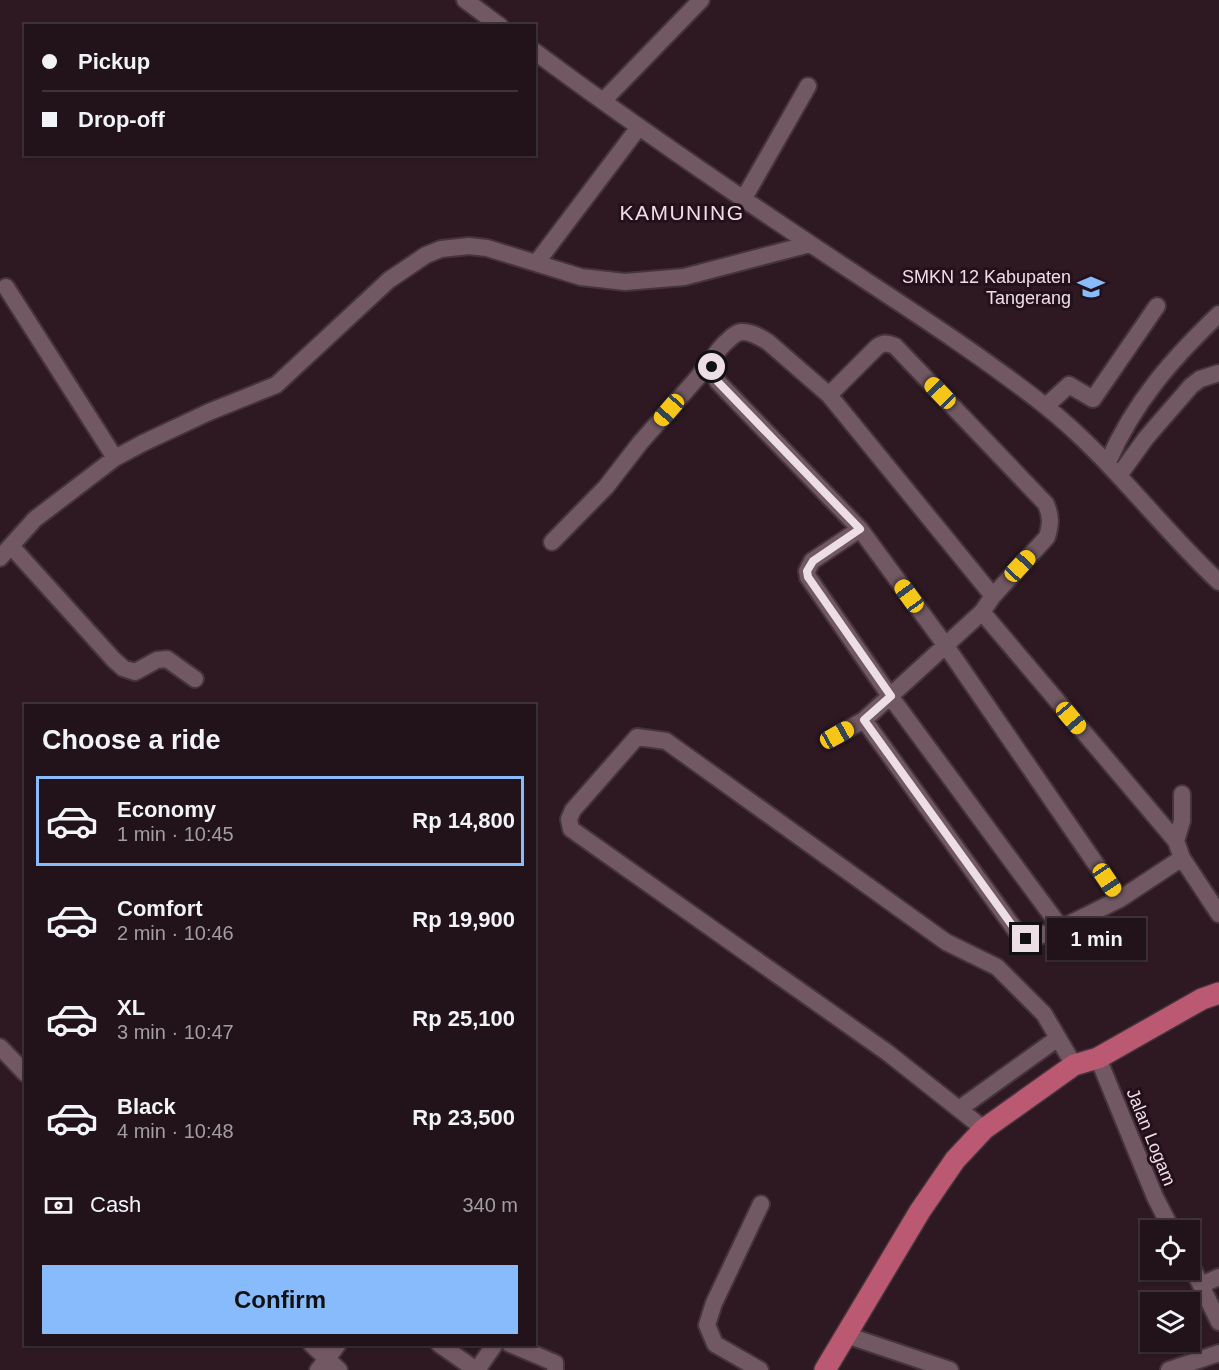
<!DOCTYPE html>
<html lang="en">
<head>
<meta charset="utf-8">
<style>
	:root { --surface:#22131a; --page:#2a1c23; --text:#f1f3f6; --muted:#a29ea2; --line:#3f3239; --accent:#87bbfb }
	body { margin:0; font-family:Helvetica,sans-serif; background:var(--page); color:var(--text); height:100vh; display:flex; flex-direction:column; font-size:22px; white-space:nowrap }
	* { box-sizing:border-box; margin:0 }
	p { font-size:20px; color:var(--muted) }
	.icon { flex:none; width:33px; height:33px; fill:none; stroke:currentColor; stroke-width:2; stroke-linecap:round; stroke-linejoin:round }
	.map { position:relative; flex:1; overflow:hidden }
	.side { position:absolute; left:24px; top:704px; width:512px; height:642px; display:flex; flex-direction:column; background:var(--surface); border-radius:0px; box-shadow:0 2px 4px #0004,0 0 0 2px var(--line) }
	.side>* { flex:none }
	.hud { position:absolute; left:24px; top:24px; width:512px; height:132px; border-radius:0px; box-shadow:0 2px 4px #0004,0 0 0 2px var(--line); display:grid; align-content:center; height:132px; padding:0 18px; background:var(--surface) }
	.fabs { position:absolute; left:1140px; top:1220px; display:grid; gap:12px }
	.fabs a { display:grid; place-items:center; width:60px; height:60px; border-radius:0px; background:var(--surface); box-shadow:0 2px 4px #0004,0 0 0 2px var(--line); font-size:30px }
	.end { position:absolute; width:27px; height:27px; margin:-14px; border:8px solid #eddde4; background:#111; box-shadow:0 0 0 3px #111 }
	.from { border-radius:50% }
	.bubble { position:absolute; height:42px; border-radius:0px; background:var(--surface); box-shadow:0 2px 4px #0004,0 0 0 2px var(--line); font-size:20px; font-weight:700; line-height:42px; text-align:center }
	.car { position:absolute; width:18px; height:36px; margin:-18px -9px; border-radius:8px; box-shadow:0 0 4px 2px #0007; background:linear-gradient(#f5c518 24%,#345 0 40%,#f5c518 0 76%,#345 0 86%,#f5c518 0) }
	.hud b { display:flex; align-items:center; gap:21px; height:57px; font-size:22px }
	.hud b+b { border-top:2px solid var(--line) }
	.hud i { width:15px; height:15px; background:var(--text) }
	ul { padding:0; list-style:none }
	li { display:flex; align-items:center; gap:18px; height:90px; margin:0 12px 9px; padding:0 6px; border:3px solid transparent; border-radius:0px }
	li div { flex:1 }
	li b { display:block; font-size:22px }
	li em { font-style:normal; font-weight:700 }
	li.on { border-color:var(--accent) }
	li>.icon { width:54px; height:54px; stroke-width:1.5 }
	h2 { padding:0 18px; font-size:27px; line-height:72px }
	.pay { display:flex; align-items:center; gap:15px; height:66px; padding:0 18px; font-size:22px }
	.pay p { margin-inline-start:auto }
	.button { display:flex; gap:12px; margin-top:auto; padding:12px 18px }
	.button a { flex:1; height:69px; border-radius:0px; background:var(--accent); color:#111; font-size:24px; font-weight:700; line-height:69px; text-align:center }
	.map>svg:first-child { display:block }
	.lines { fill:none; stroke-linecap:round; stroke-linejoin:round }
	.minor-casing { stroke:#45343c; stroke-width:20 }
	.major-casing { stroke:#45343c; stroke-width:24 }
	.minor { stroke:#715863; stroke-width:16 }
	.major { stroke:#ba5971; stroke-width:21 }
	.route { stroke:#eddde4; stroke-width:8 }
	.labels { text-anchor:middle; stroke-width:6; stroke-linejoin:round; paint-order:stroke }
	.poi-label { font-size:18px; fill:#eddde4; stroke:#24101a; text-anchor:end }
	.street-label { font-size:18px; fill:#eddde4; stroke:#24101a }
	.quarter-label { font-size:21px; letter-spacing:1.5px; fill:#eddde4; stroke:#24101a }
</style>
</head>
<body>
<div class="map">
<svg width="1219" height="1370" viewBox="0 0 1219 1370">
	<rect width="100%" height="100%" fill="#2e1923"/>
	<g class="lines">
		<defs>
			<path id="minor" d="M465 0 500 26
				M534 51C624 118 716 181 809 243 888 296 969 346 1044 405 1110 457 1158 525 1219 582
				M603 101 701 0
				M744 198 808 86
				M537 262 639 127
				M6 287 115 458
				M829 395 877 347C884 342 887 343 895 346L1046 504C1051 516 1051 524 1047 537L993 596 982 612 864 720 837 735
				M1046 406 1069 385 1093 399 1157 306
				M1108 462C1134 402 1172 359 1219 314
				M1120 474 1146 438 1191 386 1200 379 1219 373
				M860 529 812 561 807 571 808 577 890 696 1061 928 1120 899 1182 858
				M552 542 606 487 640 443 713 360
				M11 546 114 660 123 668 135 672 157 660 167 659 195 679
				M0 558 35 519 115 458 143 443 209 412 276 385 389 280 426 255 441 249 469 246 487 248 581 277 625 282 684 277 810 244
				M993 596 829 395 768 342C760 337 750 331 741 332 734 333 730 339 725 343 711 357 709 363 718 382L860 529 946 646 1120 899
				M982 612 1176 841 1182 858 1219 914
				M864 720 1019 935 1026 939H1031L1061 928
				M1176 841 1182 821V794
				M0 1047 26 1074
				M1098 1058 1155 1197 1172 1230
				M959 1109 1058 1038
				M984 1129 888 1053 571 829 569 819 573 810 637 737 666 741 946 942 997 967 1044 1014 1074 1065
				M1190 1263 1219 1322
				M1201 1285 1219 1277
				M846 1335 950 1370
				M311 1344 327 1359 338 1344
				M439 1344 476 1370
				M510 1344 555 1363V1370
				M318 1370 327 1359 339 1370
				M477 1370 495 1344
				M760 1370 715 1344 707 1325 714 1303 761 1204
				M1169 1370 1219 1353"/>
			<path id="major" d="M825 1370 920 1211 955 1160 984 1129 1074 1065 1098 1058 1202 999 1219 993"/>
		</defs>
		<!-- minor casing -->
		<use href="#minor" class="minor-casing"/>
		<!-- major casing -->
		<use href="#major" class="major-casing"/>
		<!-- minor -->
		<use href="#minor" class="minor"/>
		<!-- major -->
		<use href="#major" class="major"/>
	</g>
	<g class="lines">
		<!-- route -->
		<path class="route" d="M712 367 718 382 860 529 813 561 807 571 808 577 891 696 864 720 1019 935 1026 939"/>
	</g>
	<!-- icons -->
	<defs>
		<symbol id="school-bare" viewBox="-9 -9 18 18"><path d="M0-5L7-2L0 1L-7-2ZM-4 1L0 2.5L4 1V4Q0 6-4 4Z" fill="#87bbfb" stroke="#24101a" stroke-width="2.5" paint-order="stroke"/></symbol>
	</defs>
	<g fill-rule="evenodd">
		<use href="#school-bare" x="1072" y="268" width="38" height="38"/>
	</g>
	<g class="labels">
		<!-- poi labels -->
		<g class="poi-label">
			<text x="1071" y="283">SMKN 12 Kabupaten<tspan x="1071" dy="21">Tangerang</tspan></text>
		</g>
		<!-- street labels -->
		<g class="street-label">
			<text transform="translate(1151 1137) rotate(68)" y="6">Jalan Logam</text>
		</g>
		<!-- quarter labels -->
		<g class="quarter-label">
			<text x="682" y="220">KAMUNING</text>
		</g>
	</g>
</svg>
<div class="fabs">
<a><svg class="icon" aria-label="locate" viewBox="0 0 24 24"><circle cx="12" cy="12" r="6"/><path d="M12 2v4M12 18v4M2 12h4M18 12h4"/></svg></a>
<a><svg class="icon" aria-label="layers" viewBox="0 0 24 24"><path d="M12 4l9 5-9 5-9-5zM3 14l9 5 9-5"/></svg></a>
</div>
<i class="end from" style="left:712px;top:367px"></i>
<i class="end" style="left:1026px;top:939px"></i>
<div class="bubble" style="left:1047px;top:918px;width:99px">1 min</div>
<i class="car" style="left:940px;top:393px;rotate:316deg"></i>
<i class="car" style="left:669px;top:410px;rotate:221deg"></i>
<i class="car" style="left:1020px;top:566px;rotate:43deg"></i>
<i class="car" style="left:909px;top:596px;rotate:324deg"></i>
<i class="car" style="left:1071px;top:718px;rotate:140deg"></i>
<i class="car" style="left:837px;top:735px;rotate:61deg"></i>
<i class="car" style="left:1107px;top:880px;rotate:146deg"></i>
<div class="hud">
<b><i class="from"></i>Pickup</b>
<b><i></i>Drop-off</b>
</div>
<section class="side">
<h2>Choose a ride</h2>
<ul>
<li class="on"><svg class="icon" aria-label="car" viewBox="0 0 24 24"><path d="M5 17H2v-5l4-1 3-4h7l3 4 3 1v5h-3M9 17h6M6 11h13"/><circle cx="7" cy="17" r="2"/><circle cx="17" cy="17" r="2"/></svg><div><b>Economy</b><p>1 min · 10:45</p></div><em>Rp 14,800</em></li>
<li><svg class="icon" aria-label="car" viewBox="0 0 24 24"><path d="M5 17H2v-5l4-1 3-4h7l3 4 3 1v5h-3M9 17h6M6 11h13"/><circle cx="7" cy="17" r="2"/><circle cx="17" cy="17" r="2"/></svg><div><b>Comfort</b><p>2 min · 10:46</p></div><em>Rp 19,900</em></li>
<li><svg class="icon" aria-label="car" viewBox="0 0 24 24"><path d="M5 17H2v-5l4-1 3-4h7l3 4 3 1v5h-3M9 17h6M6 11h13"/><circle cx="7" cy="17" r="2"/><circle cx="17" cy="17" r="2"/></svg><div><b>XL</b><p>3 min · 10:47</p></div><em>Rp 25,100</em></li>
<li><svg class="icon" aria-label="car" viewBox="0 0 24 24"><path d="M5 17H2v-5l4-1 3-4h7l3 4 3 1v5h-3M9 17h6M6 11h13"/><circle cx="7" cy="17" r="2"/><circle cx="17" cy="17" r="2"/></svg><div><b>Black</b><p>4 min · 10:48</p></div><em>Rp 23,500</em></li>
</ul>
<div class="pay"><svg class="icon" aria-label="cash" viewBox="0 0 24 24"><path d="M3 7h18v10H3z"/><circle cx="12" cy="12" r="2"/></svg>Cash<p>340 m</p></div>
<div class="button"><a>Confirm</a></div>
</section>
</div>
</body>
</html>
